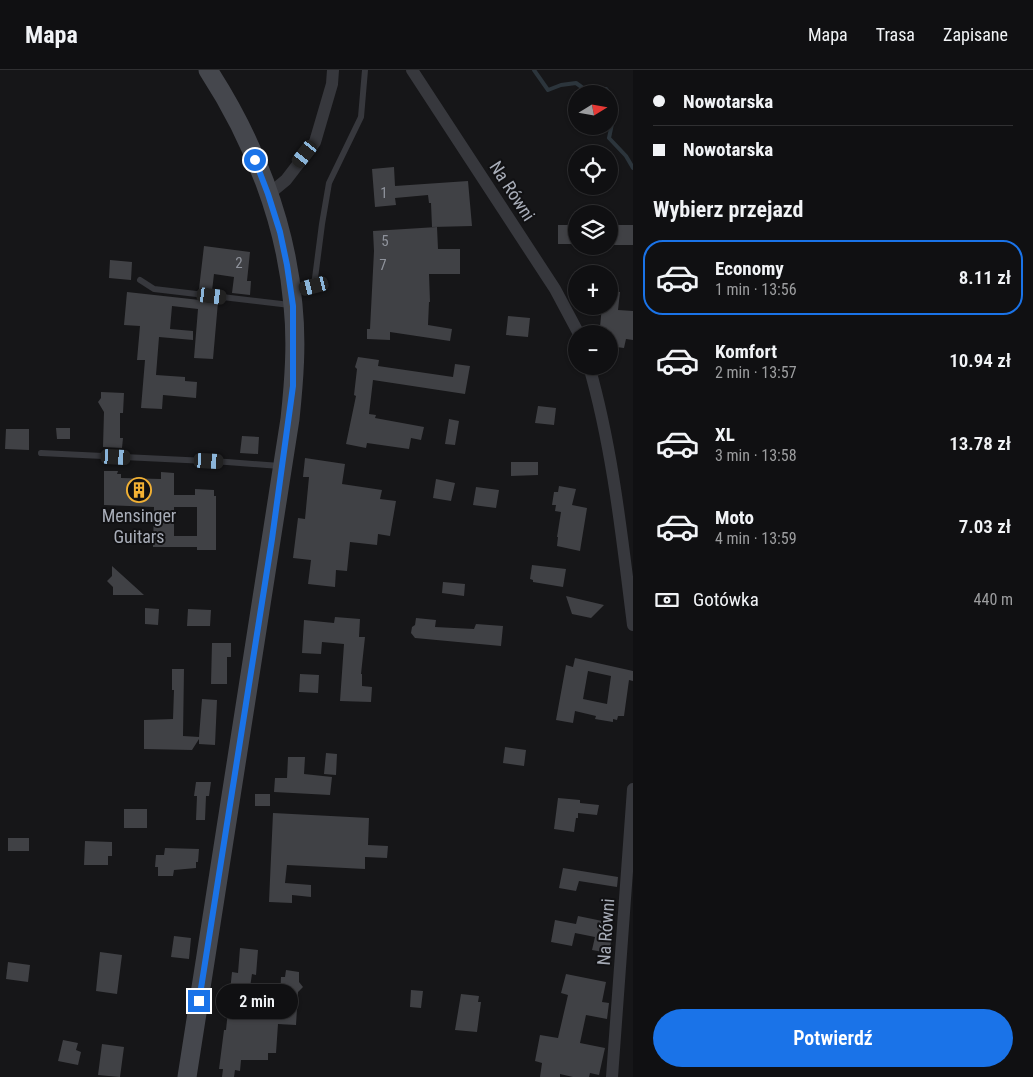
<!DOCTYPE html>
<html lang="pl">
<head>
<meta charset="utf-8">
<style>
	:root { --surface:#101012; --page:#1e1e20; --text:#f1f3f6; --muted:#9c9d9f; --line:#303032; --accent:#1a73e8 }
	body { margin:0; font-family:"Roboto Condensed",sans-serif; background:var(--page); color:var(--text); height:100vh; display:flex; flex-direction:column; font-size:19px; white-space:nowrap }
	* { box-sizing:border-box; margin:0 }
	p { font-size:16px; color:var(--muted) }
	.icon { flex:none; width:28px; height:28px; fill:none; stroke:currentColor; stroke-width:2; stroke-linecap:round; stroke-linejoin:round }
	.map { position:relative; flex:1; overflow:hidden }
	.sheet { display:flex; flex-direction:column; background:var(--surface); width:400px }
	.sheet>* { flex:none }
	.banner { display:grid; align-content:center; height:110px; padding:0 20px; background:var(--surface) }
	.needle { width:32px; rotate:79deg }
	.controls { position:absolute; left:568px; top:15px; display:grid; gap:10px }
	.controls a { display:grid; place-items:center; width:50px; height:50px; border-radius:50%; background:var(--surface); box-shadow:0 1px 4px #0004,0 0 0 1px var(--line); font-size:25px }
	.end { position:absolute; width:22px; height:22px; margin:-11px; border:6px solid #1a73e8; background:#fff; box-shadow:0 0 0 2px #fff }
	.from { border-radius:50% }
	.bubble { position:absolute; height:35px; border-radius:18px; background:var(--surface); box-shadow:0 1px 4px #0004,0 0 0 1px var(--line); font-size:16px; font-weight:600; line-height:35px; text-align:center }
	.car { position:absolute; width:15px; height:30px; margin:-15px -8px; border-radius:6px; box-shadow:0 0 4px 1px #0007; background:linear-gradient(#222 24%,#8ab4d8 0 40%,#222 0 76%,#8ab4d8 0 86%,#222 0) }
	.banner b { display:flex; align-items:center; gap:18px; height:48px; font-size:19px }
	.banner b+b { border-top:1px solid var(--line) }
	.banner i { width:12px; height:12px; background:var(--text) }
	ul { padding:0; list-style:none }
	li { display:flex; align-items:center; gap:15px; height:75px; margin:0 10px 8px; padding:0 10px; border:2px solid transparent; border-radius:20px }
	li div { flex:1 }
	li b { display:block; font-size:19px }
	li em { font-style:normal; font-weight:600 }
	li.active { border-color:var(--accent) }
	li>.icon { width:45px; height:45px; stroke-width:1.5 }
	h2 { padding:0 20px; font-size:22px; line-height:60px }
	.pay { display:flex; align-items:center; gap:12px; height:55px; padding:0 20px; font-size:19px }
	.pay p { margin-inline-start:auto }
	.primary-button { display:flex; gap:10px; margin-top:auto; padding:10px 20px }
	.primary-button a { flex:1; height:58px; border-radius:30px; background:var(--accent); color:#fff; font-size:20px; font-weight:600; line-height:58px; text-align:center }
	header { display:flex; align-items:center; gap:30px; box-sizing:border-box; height:70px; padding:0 25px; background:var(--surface); border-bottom:1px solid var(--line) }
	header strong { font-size:24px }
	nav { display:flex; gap:28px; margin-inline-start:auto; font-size:18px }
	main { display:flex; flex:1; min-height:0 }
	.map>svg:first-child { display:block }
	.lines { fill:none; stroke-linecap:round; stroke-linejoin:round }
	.stream { stroke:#2c353c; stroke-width:4 }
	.building { fill:#404145; fill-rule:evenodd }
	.lane { stroke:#37383d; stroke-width:6 }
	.street { stroke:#37383d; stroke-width:12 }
	.secondary { stroke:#45474d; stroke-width:19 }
	.route { stroke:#1a73e8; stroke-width:6 }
	.labels { text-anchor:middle; stroke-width:4; stroke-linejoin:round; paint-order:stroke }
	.number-label { font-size:15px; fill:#8e929b }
	.street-label { font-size:18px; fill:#a8adb8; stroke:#111113 }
	.poi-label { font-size:18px; fill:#a8adb8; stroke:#111113 }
</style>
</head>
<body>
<header>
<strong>Mapa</strong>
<nav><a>Mapa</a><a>Trasa</a><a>Zapisane</a></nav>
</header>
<main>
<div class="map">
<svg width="633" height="1007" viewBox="0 0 633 1007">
	<rect width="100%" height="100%" fill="#161618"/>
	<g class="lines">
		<!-- stream -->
		<path class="stream" d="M534 0 548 20 561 15 576 13 583 18 606 19 613 28V49L609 68 626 86 633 98"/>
	</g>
	<!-- building -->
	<path class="building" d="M394 97 395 116 468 111 472 156 432 157 431 133H429L428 125 395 128 396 135 375 137 372 99Z
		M558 155H576V174H558Z
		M609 155H633V175H609Z
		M437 157 438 179H460V204H429L430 232H429L428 255 452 259 450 271 390 262V270L367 269V259H370L374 181 373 161Z
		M204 176 250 182 247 211H251L250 225 232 223 234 207 214 204 212 221 199 219Z
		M110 190 132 192 131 210 109 208Z
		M609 221 620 222 618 240 633 241V270L626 269 624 278 609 276V264H606L607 258 600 257 602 236H609Z
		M127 222 218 232 213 289 194 288 198 239 172 236 170 259 193 261V270L159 267 156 305 185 307V311L197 312 196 328 163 325 162 339 141 338 145 290H137L140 256 124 255Z
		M508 246 530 248 528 267 506 265Z
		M358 287 379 290 378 296 453 307 455 294 470 296 465 324 373 310 369 344 376 345 375 348 424 357 421 370 411 368 409 379 367 373 366 378 346 374 356 326 354 325 357 299 355 297Z
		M101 322 124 323 123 343H120V368H123L122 378 103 377 104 342 98 332 101 328Z
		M538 336 556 338 554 355 535 353Z
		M449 349 459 351 455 375 445 374Z
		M56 358H70V369H57Z
		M6 359H29V380L5 379Z
		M242 366 259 367 258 384 240 383Z
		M305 388 345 394 342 414 382 420 380 429 396 431 390 466 378 464 377 475 350 472 347 501 336 500 335 517 308 514 311 490 293 488 298 448 305 449 309 407H303Z
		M511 392H538V405L511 406Z
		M104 401H118L117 404H121V408L161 409V402L174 403V425H195V419L214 420V426H216V480H197V477H153L154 437 104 435ZM174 437H197V466H174Z
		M436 409 455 413 451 431 433 428Z
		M559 416 576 419 572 435 587 438 580 481 557 476 558 467H557L561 442 555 441 556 435H552L554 422H558Z
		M476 417 499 420 496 438 473 435Z
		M532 495 566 499 563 517 533 512V510L530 509Z
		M112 496 144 525H113V517L107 511 112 506Z
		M443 512 465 514 464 526 442 523Z
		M566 526 604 535 591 548 572 544Z
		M145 538 159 539 158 555 145 554Z
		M188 539 211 540 210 556H187Z
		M335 547 360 549 359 567H365L361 604H362V616L372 617 371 632 340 631 344 574 322 572 321 584 302 583 304 550 334 553Z
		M416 548 436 550 435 557 474 559 476 554 503 556 501 576 415 568 411 563 412 557 415 555Z
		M212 573H231V587H227V614H211Z
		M575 588 633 601V611L629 610 624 646H618L617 650 613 649V652L595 649 596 646 575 641 573 653 556 650 566 595 573 597ZM588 601 611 606 607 634 583 629Z
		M172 599H184L183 666 199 667 202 629 217 630 215 675 199 674V669L192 680 144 679V650L173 649 174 620H172Z
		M300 604 319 605 318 623 299 622Z
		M505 677 526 680 524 696 503 693Z
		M326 683 337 684 336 705 324 704Z
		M288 687H305L304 704 332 707 330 725 274 722 275 708H287Z
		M196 712H211L209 726H206L205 750H196L197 726H194Z
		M255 724H270V736H255Z
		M558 728 580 730V733L599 735 597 745 578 743V748H576L574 762 554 759Z
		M124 739H147V758H124Z
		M273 743 369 748 368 775 388 776 387 788 365 787V799L287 795 285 813 311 815V827L292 825V833L269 832Z
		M8 768H29V781H8Z
		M85 771 112 772V786H108V795H84Z
		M165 778 199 779 198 792H196V798L174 800 173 806H158V797H155L156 785H164Z
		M563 798 618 807 617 817 579 811 576 821 559 818Z
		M578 846 612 853 611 861H613L609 883 592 880 595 867 575 863 572 876 551 872 555 850 576 854Z
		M174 866 191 868 189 889 171 887Z
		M240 878 258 880 256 905 252 904 249 924 280 927 281 907H285L286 900 299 902V912L303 917 298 922 296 955 278 954 276 983H268V990H241L240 1001 235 1000 234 1007H222L223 999H219L224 960H226L232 902 238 903Z
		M100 882 122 885 117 924 96 921Z
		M8 892 30 895 28 912 6 909Z
		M566 904 606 912 602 932 609 933 607 949 586 945 580 973 605 978 599 1005 590 1003 589 1007H573L560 1004V1007H540L542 993 535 991 540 965 558 968 568 925 561 923Z
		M411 920 423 921 421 938 410 937Z
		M461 924 479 926 478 932H481L477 962 455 960Z
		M63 970 78 973 76 980 81 982 78 995 58 991Z
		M102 974 124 977 120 1007 98 1005Z"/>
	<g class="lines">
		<!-- lane -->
		<path class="lane" d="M140 210 154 219 290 235
			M293 221 314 216 322 154 329 113 361 47 365 0
			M41 383 227 392 280 396"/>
		<!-- street -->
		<path class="street" d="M412 0 555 219 579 264
			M269 124 286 110 315 72 332 14 333 0
			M589 296C613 380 622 468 633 555
			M612 1007 633 719"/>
		<!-- secondary -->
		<path class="secondary" d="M187 1007 290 349C294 311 297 273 293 235 286 152 253 69 208 0"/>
	</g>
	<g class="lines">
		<!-- route -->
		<path class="route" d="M199 931 272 469 293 316V236L287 195 280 162 268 124 255 90"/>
	</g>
	<!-- icons -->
	<defs>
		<symbol id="building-ring" viewBox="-11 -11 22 22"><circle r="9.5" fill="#111113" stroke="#f2b134" stroke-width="1.5"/><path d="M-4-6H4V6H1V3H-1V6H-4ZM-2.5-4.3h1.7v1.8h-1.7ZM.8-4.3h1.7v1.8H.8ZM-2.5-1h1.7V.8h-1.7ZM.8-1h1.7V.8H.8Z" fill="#f2b134"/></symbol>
	</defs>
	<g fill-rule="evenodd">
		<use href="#building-ring" x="125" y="406" width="28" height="28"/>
	</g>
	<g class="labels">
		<!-- number labels -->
		<g class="number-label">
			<text x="384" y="128">1</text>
			<text x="385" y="176">5</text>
			<text x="239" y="198">2</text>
			<text x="383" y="200">7</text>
		</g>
		<!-- street labels -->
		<g class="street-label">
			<text transform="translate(512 121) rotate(57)" y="6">Na Równi</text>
			<text transform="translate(606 862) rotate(-86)" y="6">Na Równi</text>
		</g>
		<!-- poi labels -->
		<g class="poi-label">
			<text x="139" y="452">Mensinger<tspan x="139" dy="21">Guitars</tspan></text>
		</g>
	</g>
</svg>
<div class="controls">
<a><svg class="needle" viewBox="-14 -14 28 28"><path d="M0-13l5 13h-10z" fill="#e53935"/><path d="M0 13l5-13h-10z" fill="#9c9d9f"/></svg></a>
<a><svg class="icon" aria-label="locate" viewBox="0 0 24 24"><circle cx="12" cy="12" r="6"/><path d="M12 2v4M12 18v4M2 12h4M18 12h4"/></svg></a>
<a><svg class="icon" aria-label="layers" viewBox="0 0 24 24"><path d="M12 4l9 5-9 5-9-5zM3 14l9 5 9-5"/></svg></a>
<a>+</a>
<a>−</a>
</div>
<i class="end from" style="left:255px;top:90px"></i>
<i class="end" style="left:199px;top:931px"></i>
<div class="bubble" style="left:216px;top:914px;width:82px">2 min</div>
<i class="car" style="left:305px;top:84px;rotate:218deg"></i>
<i class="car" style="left:314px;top:216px;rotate:256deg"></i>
<i class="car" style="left:212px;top:226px;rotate:97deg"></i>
<i class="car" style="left:116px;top:387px;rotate:93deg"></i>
<i class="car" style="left:209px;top:391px;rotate:93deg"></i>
</div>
<section class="sheet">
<div class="banner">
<b><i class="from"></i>Nowotarska</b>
<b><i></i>Nowotarska</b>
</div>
<h2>Wybierz przejazd</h2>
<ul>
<li class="active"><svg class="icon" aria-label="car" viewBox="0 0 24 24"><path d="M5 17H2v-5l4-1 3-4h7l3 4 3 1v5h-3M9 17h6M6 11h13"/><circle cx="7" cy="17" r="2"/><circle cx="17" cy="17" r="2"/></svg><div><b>Economy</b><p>1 min · 13:56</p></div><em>8.11 zł</em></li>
<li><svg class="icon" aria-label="car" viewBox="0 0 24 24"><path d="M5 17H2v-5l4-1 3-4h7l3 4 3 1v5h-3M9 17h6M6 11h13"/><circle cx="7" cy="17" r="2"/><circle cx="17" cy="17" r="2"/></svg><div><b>Komfort</b><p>2 min · 13:57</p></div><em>10.94 zł</em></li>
<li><svg class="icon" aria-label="car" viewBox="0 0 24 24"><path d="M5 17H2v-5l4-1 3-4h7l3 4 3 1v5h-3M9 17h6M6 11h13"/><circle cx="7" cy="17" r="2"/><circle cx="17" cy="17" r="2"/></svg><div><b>XL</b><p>3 min · 13:58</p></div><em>13.78 zł</em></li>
<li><svg class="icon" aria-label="car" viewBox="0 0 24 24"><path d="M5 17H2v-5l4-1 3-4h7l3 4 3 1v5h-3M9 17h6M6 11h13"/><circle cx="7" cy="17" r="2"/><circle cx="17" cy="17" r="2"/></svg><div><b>Moto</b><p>4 min · 13:59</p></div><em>7.03 zł</em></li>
</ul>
<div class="pay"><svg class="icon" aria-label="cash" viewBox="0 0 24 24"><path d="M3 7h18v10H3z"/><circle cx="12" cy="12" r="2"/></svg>Gotówka<p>440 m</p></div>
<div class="primary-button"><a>Potwierdź</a></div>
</section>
</main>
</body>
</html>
